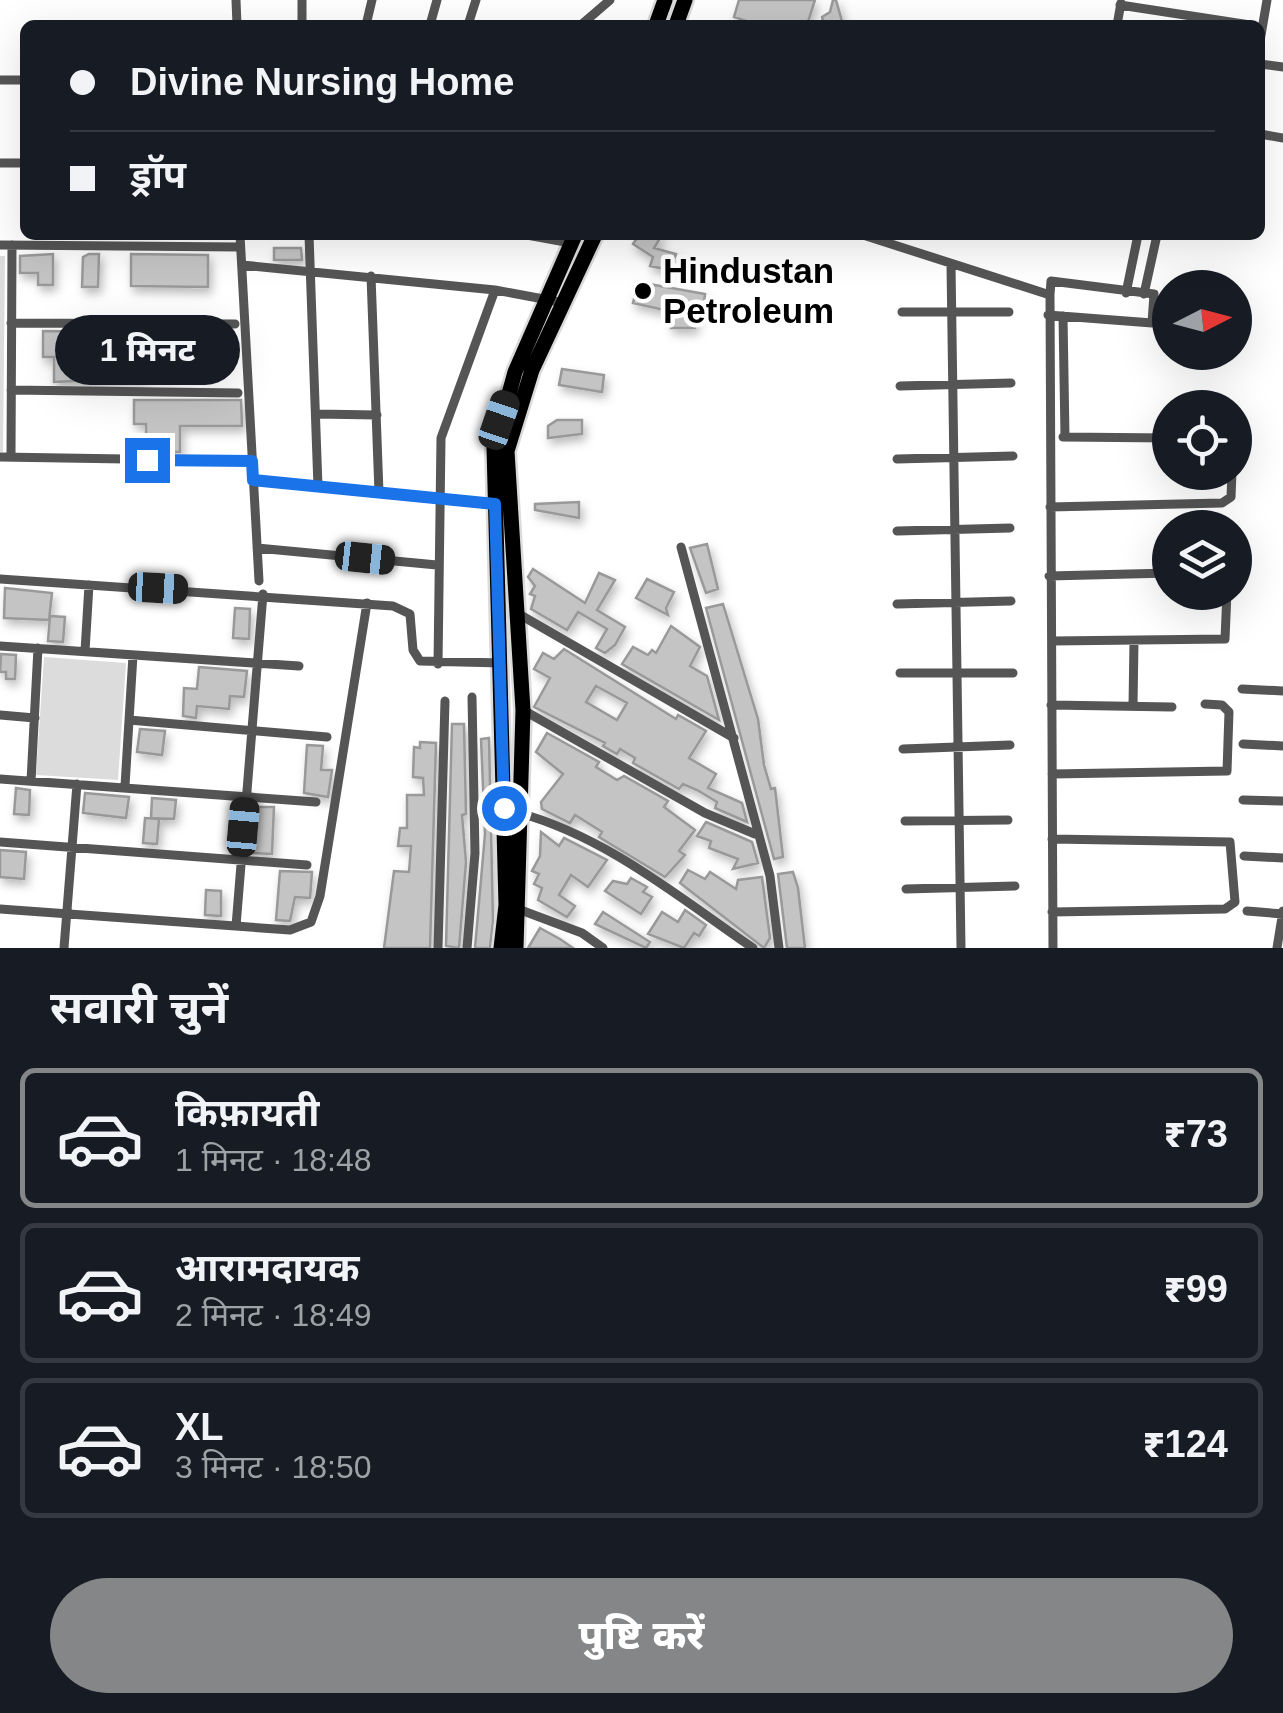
<!DOCTYPE html>
<html lang="hi">
<head>
<meta charset="utf-8">
<style>
	:root { --surface:#171b24; --page:#242831; --text:#f1f3f6; --muted:#9ea1a6; --line:#363941; --accent:#858687 }
	body { margin:0; font-family:Helvetica,"Noto Sans Devanagari",sans-serif; background:var(--page); color:var(--text); height:100vh; display:flex; flex-direction:column; font-size:38px; white-space:nowrap }
	* { box-sizing:border-box; margin:0 }
	p { font-size:32px; color:var(--muted) }
	.icon { flex:none; width:55px; height:55px; fill:none; stroke:currentColor; stroke-width:2; stroke-linecap:round; stroke-linejoin:round }
	.map { position:relative; height:948px; overflow:hidden }
	.side { display:flex; flex-direction:column; background:var(--surface); flex:1 }
	.side>* { flex:none }
	.banner { position:absolute; left:20px; top:20px; width:1245px; height:220px; border-radius:15px; box-shadow:0 10px 40px #0002; display:grid; align-content:center; height:220px; padding:0 50px; background:var(--surface) }
	.needle { width:65px; rotate:84deg }
	.fabs { position:absolute; left:1152px; top:270px; display:grid; gap:20px }
	.fabs a { display:grid; place-items:center; width:100px; height:100px; border-radius:50%; background:var(--surface); box-shadow:0 10px 40px #0002; font-size:50px }
	.end { position:absolute; width:45px; height:45px; margin:-22px; border:12px solid #1a73e8; background:#fff; box-shadow:0 0 0 5px #fff }
	.from { border-radius:50% }
	.bubble { position:absolute; height:70px; border-radius:35px; background:var(--surface); box-shadow:0 10px 40px #0002; font-size:32px; font-weight:800; line-height:70px; text-align:center }
	.car { position:absolute; width:30px; height:60px; margin:-30px -15px; border-radius:12px; box-shadow:0 0 8px 2px #0007; background:linear-gradient(#222 24%,#8ab4d8 0 40%,#222 0 76%,#8ab4d8 0 86%,#222 0) }
	.banner b { display:flex; align-items:center; gap:35px; height:95px; font-size:38px }
	.banner b+b { border-top:2px solid var(--line) }
	.banner i { width:25px; height:25px; background:var(--text) }
	ul { padding:0; list-style:none }
	li { display:flex; align-items:center; gap:30px; height:140px; margin:0 20px 15px; padding:0 30px; border:5px solid var(--line); border-radius:15px }
	li div { flex:1 }
	li b { display:block; font-size:38px }
	li em { font-style:normal; font-weight:800 }
	li.selected { border-color:var(--accent) }
	li>.icon { width:90px; height:90px; stroke-width:1.5 }
	h2 { padding:0 50px; font-size:45px; line-height:120px }
	.button { display:flex; gap:20px; margin-top:auto; padding:20px 50px }
	.button a { flex:1; height:115px; border-radius:60px; background:var(--accent); color:#fff; font-size:40px; font-weight:800; line-height:115px; text-align:center }
	.map>svg:first-child { display:block }
	.green { fill:#dcdcdc }
	.building { fill:#c4c4c4; stroke:#999; stroke-width:2.5; fill-rule:evenodd; filter:url(#shadow) }
	.lines { fill:none; stroke-linecap:round; stroke-linejoin:round }
	.primary-casing { stroke:#dbdbdb; stroke-width:20 }
	.minor { stroke:#555; stroke-width:9 }
	.primary { stroke:#000; stroke-width:15 }
	.route { stroke:#1a73e8; stroke-width:12 }
	.poi-dot { fill:#000; stroke:#fff; stroke-width:4 }
	.labels { text-anchor:middle; stroke-width:9; stroke-linejoin:round; paint-order:stroke }
	.poi-label { font-size:35px; font-weight:bold; fill:#000; stroke:#fff; text-anchor:start }
</style>
</head>
<body>
<div class="map">
<svg width="1283" height="948" viewBox="0 0 1283 948">
	<defs>
		<filter id="shadow"><feDropShadow dx="3" dy="5.5" stdDeviation="5" flood-color="#0004"/></filter>
	</defs>
	<rect width="100%" height="100%" fill="#fff"/>
	<!-- green -->
	<path class="green" d="M0 256H5L3 452H0Z
		M44 657 126 663 118 780 36 775Z"/>
	<!-- building -->
	<path class="building" d="M739 0H815L807 25H758L734 17Z
		M833 0H836L843 25H824L822 17 830 12Z
		M639 235H662L654 248 676 254 670 270 650 266 653 257 633 244Z
		M274 248H301L302 260H274Z
		M53 254V285H38V273H20V256Z
		M89 254H99L98 287H82L83 257Z
		M131 254 208 255V287L131 286Z
		M638 282 705 294 703 313 694 312 695 328H671L669 311 633 303Z
		M43 331 123 332V354L157 355 158 333 226 332V359L169 360 168 373H146L145 378 54 382V357H43Z
		M562 369 604 375 602 392 559 385Z
		M134 400H241L242 426H180V452L146 451V424H134Z
		M557 420H582V434L548 438V426Z
		M579 502V518L535 510V504Z
		M707 544 718 589 706 593 690 548Z
		M533 569 585 603 599 573 615 580 597 610 625 627 615 645 605 653 596 648 607 629 578 612 567 630 531 609 535 596 530 594 535 586 528 577Z
		M647 579 674 592 666 608 668 615 636 598Z
		M5 588 52 593 49 620 4 618Z
		M723 604 758 719 764 765 771 789 775 788 783 857 774 859 706 608Z
		M235 608 250 609 249 639 233 638Z
		M50 616 65 617 63 642 48 641Z
		M671 626 700 647 690 666 707 676 719 720 622 664 633 647 648 655 652 650 656 653Z
		M564 649 676 719 678 715 706 731 689 758 716 774 708 788 742 803 747 822 715 808 717 802 697 790 683 784 679 789 633 763 635 758 620 749 617 754 603 746 605 743 534 707 550 678 534 669 543 653 554 659ZM596 686 627 703 617 720 586 702Z
		M1 654 16 655 15 679H6V672H0Z
		M199 667 247 671 244 697 230 696 229 709 197 706 196 718 183 716 184 688 197 689Z
		M452 724H464L466 814 462 815 466 862 459 948 446 946Z
		M140 729 165 731 162 755 137 752Z
		M547 733 599 762 596 767 617 780 624 776 668 801 664 807 695 830 679 851 685 855 665 877 599 837 602 832 575 815 570 823 542 809 541 802 563 774 536 752Z
		M489 738 493 921 490 948H475L485 834 481 739Z
		M420 742 436 743 430 948H384L394 871 409 872 411 846H398L400 828H407V795H424L423 778 413 777 414 747 420 748Z
		M307 745 323 746 321 770H332L328 797 304 793Z
		M16 788 30 790 29 815 14 814Z
		M85 793 129 797 126 818 83 813Z
		M152 798 176 800 174 819 151 818Z
		M254 807H274L272 854 253 853Z
		M145 818 159 819 157 844 143 843Z
		M706 822 752 842 758 863 733 869 738 859 709 848 711 841 697 836Z
		M541 832 559 846 564 838 607 860 588 887 571 875 559 895 575 906 567 917 538 900 542 888 534 884 539 874 532 871 540 856Z
		M0 850 26 852 24 879 0 877Z
		M688 870 705 879 710 872 736 889 738 880 762 877 770 938 764 948 680 883Z
		M280 871 312 872 310 898 295 897 290 921 276 920Z
		M793 872 798 888 805 948H787L778 874Z
		M631 878 647 887 643 892 652 897 641 914 605 891 613 881 627 884Z
		M206 890 221 891V916L205 915Z
		M685 910 706 925 699 936 694 933 684 948 648 934 662 912 678 922Z
		M603 912 650 942 646 948 595 924Z
		M540 928 560 939 573 948H528Z"/>
	<g class="lines">
		<defs>
			<path id="primary" d="M656 25 665 0
				M676 25 685 0
				M501 948 506 905 494 448 515 372 575 235
				M516 948 523 710 507 451 532 370 595 235"/>
		</defs>
		<!-- primary casing -->
		<use href="#primary" class="primary-casing"/>
		<!-- minor -->
		<path class="minor" d="M236 0 237 25
			M302 0V25
			M1120 5 1250 25
			M366 25 372 0
			M430 25 437 0
			M468 25 476 0
			M581 25 610 0
			M1117 25 1121 3
			M1260 41 1267 0
			M1260 64 1283 67
			M0 80H25
			M1260 134 1283 138
			M0 163H25
			M240 235 259 581
			M309 235 318 487
			M527 235 571 243
			M863 235 1050 295 1053 948
			M0 245 240 247
			M242 265 495 290 565 303
			M951 265 961 948
			M371 276 379 493
			M1126 293 1138 235
			M1144 294 1157 235
			M902 312H1009
			M1048 315 1152 323 1154 294 1051 281 1050 295
			M1063 316 1065 437
			M11 323 235 324
			M900 386 1011 383
			M11 390 238 393
			M316 414 377 415
			M1063 437 1170 438
			M0 457 252 461
			M11 457 12 245
			M897 459 1013 456
			M253 480 495 505
			M1050 507 1222 503 1231 497 1232 472
			M897 531 1010 528
			M681 547 770 876 779 948
			M257 548 437 565
			M1049 576 1170 573
			M0 579 393 606 410 614 413 650 420 661 502 663
			M897 604 1011 601
			M517 613 734 738
			M1052 641 1225 639 1227 592
			M0 646 299 666
			M85 651 89 585
			M438 664 441 438 495 290
			M900 673H1013
			M1242 689 1283 691
			M1051 705 1172 707
			M1133 706 1134 641
			M523 710 705 813 755 834
			M0 715 35 718
			M129 720 327 737
			M1243 744 1283 746
			M903 749 1010 745
			M1052 774 1227 771 1229 712 1222 705 1205 704
			M0 779 316 802
			M31 781 38 648
			M125 786 133 655
			M1243 800 1283 801
			M519 813C605 836 680 898 753 948
			M905 821 1008 820
			M0 842 307 865
			M1244 856 1283 858
			M906 889 1015 886
			M0 909 290 930 311 922 320 896 367 603
			M518 909 582 933 603 948
			M1247 911 1283 914
			M1052 912 1225 909 1235 902 1230 842 1052 839
			M236 926 263 594
			M64 948 77 784
			M438 948 445 701
			M467 948 475 853 472 697
			M1277 948 1283 911"/>
		<!-- primary -->
		<use href="#primary" class="primary"/>
	</g>
	<g class="lines">
		<!-- route -->
		<path class="route" d="M147 460 252 461 253 480 495 504 504 808"/>
	</g>
	<!-- markers -->
	<circle class="poi-dot" cx="643" cy="291" r="10"/>
	<g class="labels">
		<!-- poi labels -->
		<g class="poi-label">
			<text x="663" y="283">Hindustan<tspan x="663" dy="40">Petroleum</tspan></text>
		</g>
	</g>
</svg>
<div class="fabs">
<a><svg class="needle" viewBox="-14 -14 28 28"><path d="M0-13l5 13h-10z" fill="#e53935"/><path d="M0 13l5-13h-10z" fill="#9ea1a6"/></svg></a>
<a><svg class="icon" aria-label="locate" viewBox="0 0 24 24"><circle cx="12" cy="12" r="6"/><path d="M12 2v4M12 18v4M2 12h4M18 12h4"/></svg></a>
<a><svg class="icon" aria-label="layers" viewBox="0 0 24 24"><path d="M12 4l9 5-9 5-9-5zM3 14l9 5 9-5"/></svg></a>
</div>
<i class="end from" style="left:504px;top:808px"></i>
<i class="end" style="left:147px;top:460px"></i>
<div class="bubble" style="left:55px;top:315px;width:185px">1 मिनट</div>
<i class="car" style="left:499px;top:420px;rotate:19deg"></i>
<i class="car" style="left:365px;top:558px;rotate:96deg"></i>
<i class="car" style="left:158px;top:588px;rotate:93deg"></i>
<i class="car" style="left:243px;top:827px;rotate:5deg"></i>
<div class="banner">
<b><i class="from"></i>Divine Nursing Home</b>
<b><i></i>ड्रॉप</b>
</div>
</div>
<section class="side">
<h2>सवारी चुनें</h2>
<ul>
<li class="selected"><svg class="icon" aria-label="car" viewBox="0 0 24 24"><path d="M5 17H2v-5l4-1 3-4h7l3 4 3 1v5h-3M9 17h6M6 11h13"/><circle cx="7" cy="17" r="2"/><circle cx="17" cy="17" r="2"/></svg><div><b>किफ़ायती</b><p>1 मिनट · 18:48</p></div><em>₹73</em></li>
<li><svg class="icon" aria-label="car" viewBox="0 0 24 24"><path d="M5 17H2v-5l4-1 3-4h7l3 4 3 1v5h-3M9 17h6M6 11h13"/><circle cx="7" cy="17" r="2"/><circle cx="17" cy="17" r="2"/></svg><div><b>आरामदायक</b><p>2 मिनट · 18:49</p></div><em>₹99</em></li>
<li><svg class="icon" aria-label="car" viewBox="0 0 24 24"><path d="M5 17H2v-5l4-1 3-4h7l3 4 3 1v5h-3M9 17h6M6 11h13"/><circle cx="7" cy="17" r="2"/><circle cx="17" cy="17" r="2"/></svg><div><b>XL</b><p>3 मिनट · 18:50</p></div><em>₹124</em></li>
</ul>
<div class="button"><a>पुष्टि करें</a></div>
</section>
</body>
</html>
